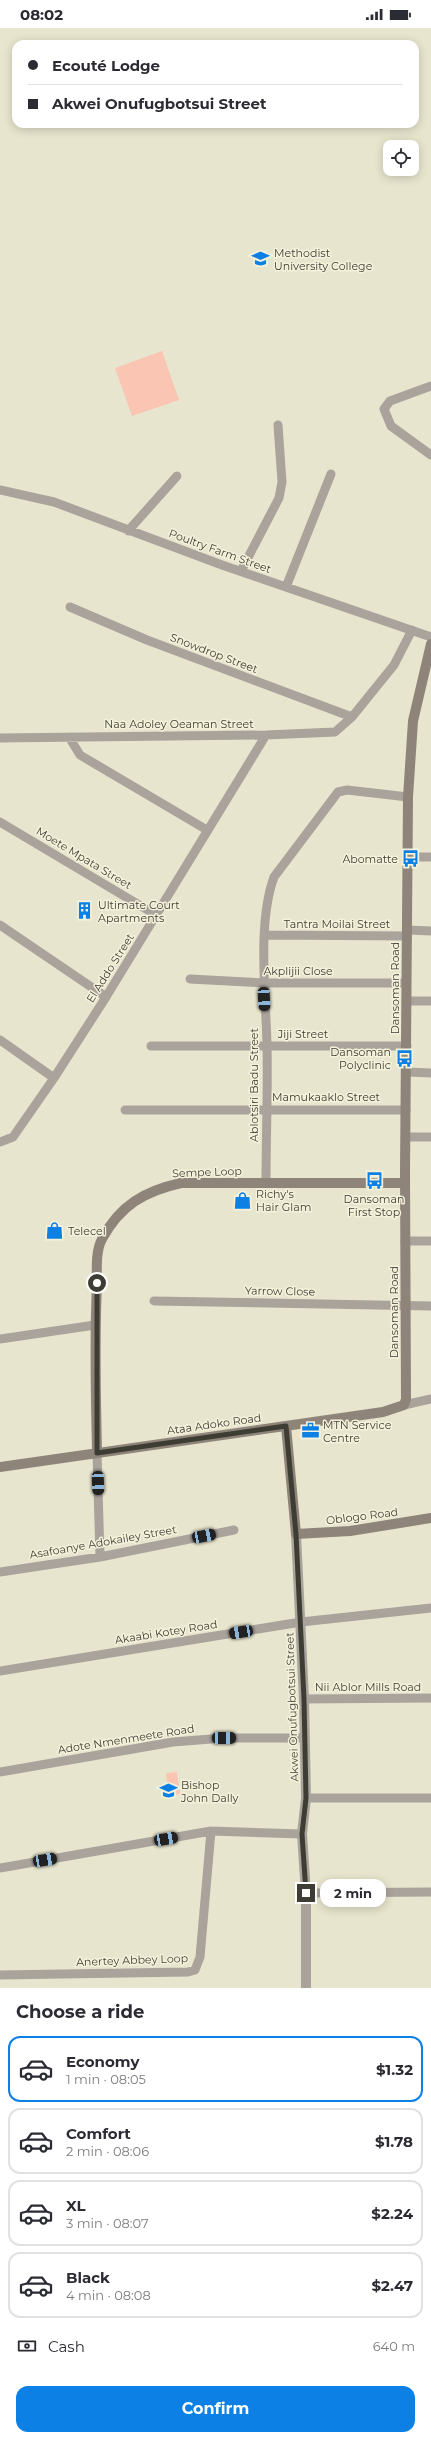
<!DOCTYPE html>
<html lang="en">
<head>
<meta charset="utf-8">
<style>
	:root { --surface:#fff; --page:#f2f2f3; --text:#2b2b33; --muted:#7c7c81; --line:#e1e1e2; --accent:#0d80e6 }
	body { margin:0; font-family:Montserrat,sans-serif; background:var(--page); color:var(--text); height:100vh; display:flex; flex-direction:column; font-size:15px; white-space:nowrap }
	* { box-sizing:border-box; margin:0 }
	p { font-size:13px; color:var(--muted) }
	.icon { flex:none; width:22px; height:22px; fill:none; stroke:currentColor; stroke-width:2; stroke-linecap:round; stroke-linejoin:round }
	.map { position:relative; height:1960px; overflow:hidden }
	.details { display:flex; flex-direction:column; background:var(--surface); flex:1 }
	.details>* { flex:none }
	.banner { position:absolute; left:12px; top:12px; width:407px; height:88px; border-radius:12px; box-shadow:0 2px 10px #0003; display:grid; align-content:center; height:88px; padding:0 16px; background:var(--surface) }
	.fabs { position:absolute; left:383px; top:112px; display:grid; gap:8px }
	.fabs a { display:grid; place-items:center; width:36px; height:36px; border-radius:8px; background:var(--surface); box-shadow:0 2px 10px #0003; font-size:20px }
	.end { position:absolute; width:18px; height:18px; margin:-9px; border:5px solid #3e3d34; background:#fff; box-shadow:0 0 0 2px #fff }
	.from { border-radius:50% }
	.bubble { position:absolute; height:28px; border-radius:12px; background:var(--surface); box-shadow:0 2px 10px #0003; font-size:13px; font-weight:700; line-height:28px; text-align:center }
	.car { position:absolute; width:12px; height:24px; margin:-12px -6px; border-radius:5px; box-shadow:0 0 3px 1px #0007; background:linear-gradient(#222 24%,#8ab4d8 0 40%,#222 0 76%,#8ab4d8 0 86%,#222 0) }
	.banner b { display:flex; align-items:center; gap:14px; height:38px; font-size:15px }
	.banner b+b { border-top:1px solid var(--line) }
	.banner i { width:10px; height:10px; background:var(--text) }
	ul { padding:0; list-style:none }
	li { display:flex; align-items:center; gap:12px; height:66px; margin:0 8px 6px; padding:0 8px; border:2px solid var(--line); border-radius:12px }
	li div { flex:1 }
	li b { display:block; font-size:15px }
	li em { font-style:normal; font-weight:700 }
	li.current { border-color:var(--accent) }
	li>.icon { width:36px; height:36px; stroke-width:1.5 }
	h2 { padding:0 16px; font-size:18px; line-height:48px }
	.pay { display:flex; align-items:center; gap:10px; height:44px; padding:0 16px; font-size:15px }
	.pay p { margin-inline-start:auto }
	.action { display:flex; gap:8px; margin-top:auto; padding:8px 16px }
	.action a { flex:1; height:46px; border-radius:12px; background:var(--accent); color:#fff; font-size:16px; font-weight:700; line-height:46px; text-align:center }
	.status { display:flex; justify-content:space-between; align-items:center; height:28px; padding:0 20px; background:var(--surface); direction:ltr }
	.status svg { height:11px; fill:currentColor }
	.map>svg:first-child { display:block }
	.green { fill:#fac5b3 }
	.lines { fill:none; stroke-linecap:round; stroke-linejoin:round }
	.minor { stroke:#aaa39c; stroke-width:9 }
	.tertiary { stroke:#aaa39c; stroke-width:10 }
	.secondary { stroke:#8e8479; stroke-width:10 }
	.route { stroke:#3e3d34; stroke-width:5 }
	.labels { text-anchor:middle; stroke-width:3; stroke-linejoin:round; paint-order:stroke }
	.poi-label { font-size:11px; fill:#3e3d34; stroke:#f5f2db; text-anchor:start }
	.street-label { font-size:11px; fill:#3e3d34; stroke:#f5f2db }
</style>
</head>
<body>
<div class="status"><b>08:02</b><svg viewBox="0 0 49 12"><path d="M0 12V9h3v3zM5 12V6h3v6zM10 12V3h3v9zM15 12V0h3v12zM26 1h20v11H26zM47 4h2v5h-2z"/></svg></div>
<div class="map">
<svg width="431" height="1960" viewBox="0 0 431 1960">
	<rect width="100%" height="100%" fill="#e8e5ce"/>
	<!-- green -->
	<path class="green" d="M162 323 179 372 132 388 115 340Z
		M177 1744 180 1766 169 1768 166 1745Z"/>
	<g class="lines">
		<!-- minor -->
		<path class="minor" d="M431 358 390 373 384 381 391 398 431 427
			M0 462 54 474 222 537 431 609
			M128 503 177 448
			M241 543 279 470 282 454 278 397
			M286 559 331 446
			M70 579 147 612 352 689
			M69 709 80 727 207 802
			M0 710 266 707 335 704 352 689 394 637 412 602
			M0 794 156 887
			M407 829H431
			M0 897 106 969
			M407 902 431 903
			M266 907 407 908
			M190 951 264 955H406
			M407 973H431
			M0 1012 54 1050
			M151 1018H407
			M407 1044 431 1045
			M125 1082H406
			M406 1109H431
			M0 1114 13 1109 54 1050 106 969 266 707
			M266 1155C266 1109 268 1063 267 1018 266 968 257 895 274 849L338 764 347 762 408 769
			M405 1213H431
			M154 1273 431 1278
			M0 1311 95 1297
			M404 1377 431 1371
			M97 1425 100 1529
			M0 1544 100 1529 234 1502
			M0 1643 301 1594 431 1580
			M304 1671 431 1670
			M0 1744 173 1714 224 1710H305
			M306 1770H431
			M0 1840 211 1803 302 1806
			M306 1865 431 1864
			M0 1947 188 1944 195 1942 200 1929 211 1803"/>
		<!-- tertiary -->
		<path class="tertiary" d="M296 1506 304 1671 306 1770 302 1806 306 1865V1960"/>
		<!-- secondary -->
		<path class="secondary" d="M286 1398 296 1506 350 1503 431 1490
			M97 1425C96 1370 94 1314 97 1258 97 1244 95 1224 102 1211 120 1177 145 1163 181 1155H405
			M0 1439 383 1384 404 1377 406 1371 405 1144 408 769 413 693 431 616"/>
	</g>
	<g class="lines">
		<!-- route -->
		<path class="route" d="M97 1255V1425L286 1398 296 1506 304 1671 306 1770 302 1806 306 1865"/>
	</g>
	<!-- icons -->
	<defs>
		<symbol id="university-bare" viewBox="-9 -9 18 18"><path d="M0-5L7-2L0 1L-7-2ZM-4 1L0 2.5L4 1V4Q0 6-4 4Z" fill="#0d80e6" stroke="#f5f2db" stroke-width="2.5" paint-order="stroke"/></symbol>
		<symbol id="bus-bare" viewBox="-9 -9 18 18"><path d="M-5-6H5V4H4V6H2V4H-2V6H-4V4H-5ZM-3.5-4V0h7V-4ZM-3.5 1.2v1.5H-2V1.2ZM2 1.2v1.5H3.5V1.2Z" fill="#0d80e6" stroke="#f5f2db" stroke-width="2.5" paint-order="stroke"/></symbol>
		<symbol id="building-bare" viewBox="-9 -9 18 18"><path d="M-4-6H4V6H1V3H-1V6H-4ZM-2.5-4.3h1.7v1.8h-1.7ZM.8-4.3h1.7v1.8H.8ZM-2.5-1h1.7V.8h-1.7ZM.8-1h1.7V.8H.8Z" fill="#0d80e6" stroke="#f5f2db" stroke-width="2.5" paint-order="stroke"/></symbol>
		<symbol id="shop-bare" viewBox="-9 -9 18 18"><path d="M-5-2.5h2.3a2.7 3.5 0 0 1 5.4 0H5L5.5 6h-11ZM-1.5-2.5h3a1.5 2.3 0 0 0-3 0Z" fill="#0d80e6" stroke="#f5f2db" stroke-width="2.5" paint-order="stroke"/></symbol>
		<symbol id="office-bare" viewBox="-9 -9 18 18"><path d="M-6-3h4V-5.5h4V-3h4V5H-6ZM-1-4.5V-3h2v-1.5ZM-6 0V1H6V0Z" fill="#0d80e6" stroke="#f5f2db" stroke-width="2.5" paint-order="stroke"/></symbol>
		<symbol id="school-bare" viewBox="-9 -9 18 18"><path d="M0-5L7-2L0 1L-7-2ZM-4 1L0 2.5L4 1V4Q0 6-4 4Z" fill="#0d80e6" stroke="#f5f2db" stroke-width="2.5" paint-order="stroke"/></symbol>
	</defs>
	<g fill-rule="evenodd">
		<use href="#university-bare" x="248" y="218" width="25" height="25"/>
		<use href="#bus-bare" x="398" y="818" width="25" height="25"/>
		<use href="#building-bare" x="72" y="870" width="25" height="25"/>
		<use href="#bus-bare" x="392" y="1018" width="25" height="25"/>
		<use href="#bus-bare" x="362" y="1140" width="25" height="25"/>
		<use href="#shop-bare" x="230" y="1160" width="25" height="25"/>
		<use href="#shop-bare" x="42" y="1190" width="25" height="25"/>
		<use href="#office-bare" x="298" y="1390" width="25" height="25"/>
		<use href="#school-bare" x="156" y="1750" width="25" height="25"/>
	</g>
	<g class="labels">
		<!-- poi labels -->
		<g class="poi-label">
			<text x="274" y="229">Methodist<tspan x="274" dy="13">University College</tspan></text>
			<text x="398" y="835" text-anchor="end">Abomatte</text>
			<text x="98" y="881">Ultimate Court<tspan x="98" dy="13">Apartments</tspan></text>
			<text x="391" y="1028" text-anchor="end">Dansoman<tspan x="391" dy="13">Polyclinic</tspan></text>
			<text x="256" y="1170">Richy's<tspan x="256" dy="13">Hair Glam</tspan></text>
			<text x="374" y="1175" text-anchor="middle">Dansoman<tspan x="374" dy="13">First Stop</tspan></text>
			<text x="68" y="1207">Telecel</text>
			<text x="323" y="1401">MTN Service<tspan x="323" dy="13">Centre</tspan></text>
			<text x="181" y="1761">Bishop<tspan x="181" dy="13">John Dally</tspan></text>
		</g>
		<!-- street labels -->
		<g class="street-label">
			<text transform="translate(220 523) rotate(20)" y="4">Poultry Farm Street</text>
			<text transform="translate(214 625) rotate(21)" y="4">Snowdrop Street</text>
			<text x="179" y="700">Naa Adoley Oeaman Street</text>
			<text transform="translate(84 830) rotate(31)" y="4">Moete Mpata Street</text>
			<text x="337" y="900">Tantra Moilai Street</text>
			<text transform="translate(110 940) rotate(-58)" y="4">El Addo Street</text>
			<text x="298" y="947">Akplijii Close</text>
			<text transform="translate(395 960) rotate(-90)" y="4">Dansoman Road</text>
			<text x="303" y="1010">Jiji Street</text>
			<text transform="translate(254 1057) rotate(-90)" y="4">Ablotsiri Badu Street</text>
			<text x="326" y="1073">Mamukaaklo Street</text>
			<text transform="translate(207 1144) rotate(-2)" y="4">Sempe Loop</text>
			<text transform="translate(280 1263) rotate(1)" y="4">Yarrow Close</text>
			<text transform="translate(394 1284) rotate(-90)" y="4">Dansoman Road</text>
			<text transform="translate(214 1396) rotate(-8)" y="4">Ataa Adoko Road</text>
			<text transform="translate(362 1488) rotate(-7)" y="4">Oblogo Road</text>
			<text transform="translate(103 1514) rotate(-10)" y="4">Asafoanye Adokailey Street</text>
			<text transform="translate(166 1604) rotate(-9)" y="4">Akaabi Kotey Road</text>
			<text x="368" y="1663">Nii Ablor Mills Road</text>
			<text transform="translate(292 1679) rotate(-92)" y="4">Akwei Onufugbotsui Street</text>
			<text transform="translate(126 1711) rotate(-9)" y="4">Adote Nmenmeete Road</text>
			<text transform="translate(132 1932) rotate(-2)" y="4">Anertey Abbey Loop</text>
		</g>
	</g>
</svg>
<div class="fabs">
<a><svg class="icon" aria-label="locate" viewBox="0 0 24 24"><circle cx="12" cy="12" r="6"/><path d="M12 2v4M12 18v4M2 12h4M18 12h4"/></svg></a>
</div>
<i class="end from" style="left:97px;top:1255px"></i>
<i class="end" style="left:306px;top:1865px"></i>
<div class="bubble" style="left:320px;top:1851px;width:66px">2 min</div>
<i class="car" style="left:264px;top:971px;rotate:177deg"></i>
<i class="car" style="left:98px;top:1455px;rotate:178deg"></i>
<i class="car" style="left:204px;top:1508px;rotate:79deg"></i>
<i class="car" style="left:241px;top:1604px;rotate:261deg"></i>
<i class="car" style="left:224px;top:1710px;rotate:90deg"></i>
<i class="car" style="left:166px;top:1811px;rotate:80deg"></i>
<i class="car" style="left:45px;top:1832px;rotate:80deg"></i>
<div class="banner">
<b><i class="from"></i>Ecouté Lodge</b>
<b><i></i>Akwei Onufugbotsui Street</b>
</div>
</div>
<section class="details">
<h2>Choose a ride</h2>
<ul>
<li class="current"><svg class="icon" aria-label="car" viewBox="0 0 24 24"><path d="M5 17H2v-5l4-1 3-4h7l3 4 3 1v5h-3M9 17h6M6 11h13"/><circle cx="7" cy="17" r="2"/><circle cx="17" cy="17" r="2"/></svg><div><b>Economy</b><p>1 min · 08:05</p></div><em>$1.32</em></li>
<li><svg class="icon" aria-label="car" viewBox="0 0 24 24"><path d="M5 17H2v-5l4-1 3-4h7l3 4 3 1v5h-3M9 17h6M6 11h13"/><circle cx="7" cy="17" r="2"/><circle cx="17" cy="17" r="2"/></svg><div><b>Comfort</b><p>2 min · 08:06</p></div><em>$1.78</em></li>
<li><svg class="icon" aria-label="car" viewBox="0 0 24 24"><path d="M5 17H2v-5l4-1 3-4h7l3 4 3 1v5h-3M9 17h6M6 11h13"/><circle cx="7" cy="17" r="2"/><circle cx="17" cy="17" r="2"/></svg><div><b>XL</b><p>3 min · 08:07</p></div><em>$2.24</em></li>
<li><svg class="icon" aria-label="car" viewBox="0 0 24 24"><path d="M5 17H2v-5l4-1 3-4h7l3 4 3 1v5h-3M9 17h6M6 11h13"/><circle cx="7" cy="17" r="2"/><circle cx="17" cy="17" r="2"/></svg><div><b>Black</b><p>4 min · 08:08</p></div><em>$2.47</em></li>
</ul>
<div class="pay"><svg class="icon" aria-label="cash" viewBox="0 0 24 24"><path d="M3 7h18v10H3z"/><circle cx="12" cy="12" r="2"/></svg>Cash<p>640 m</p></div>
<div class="action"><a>Confirm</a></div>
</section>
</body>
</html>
